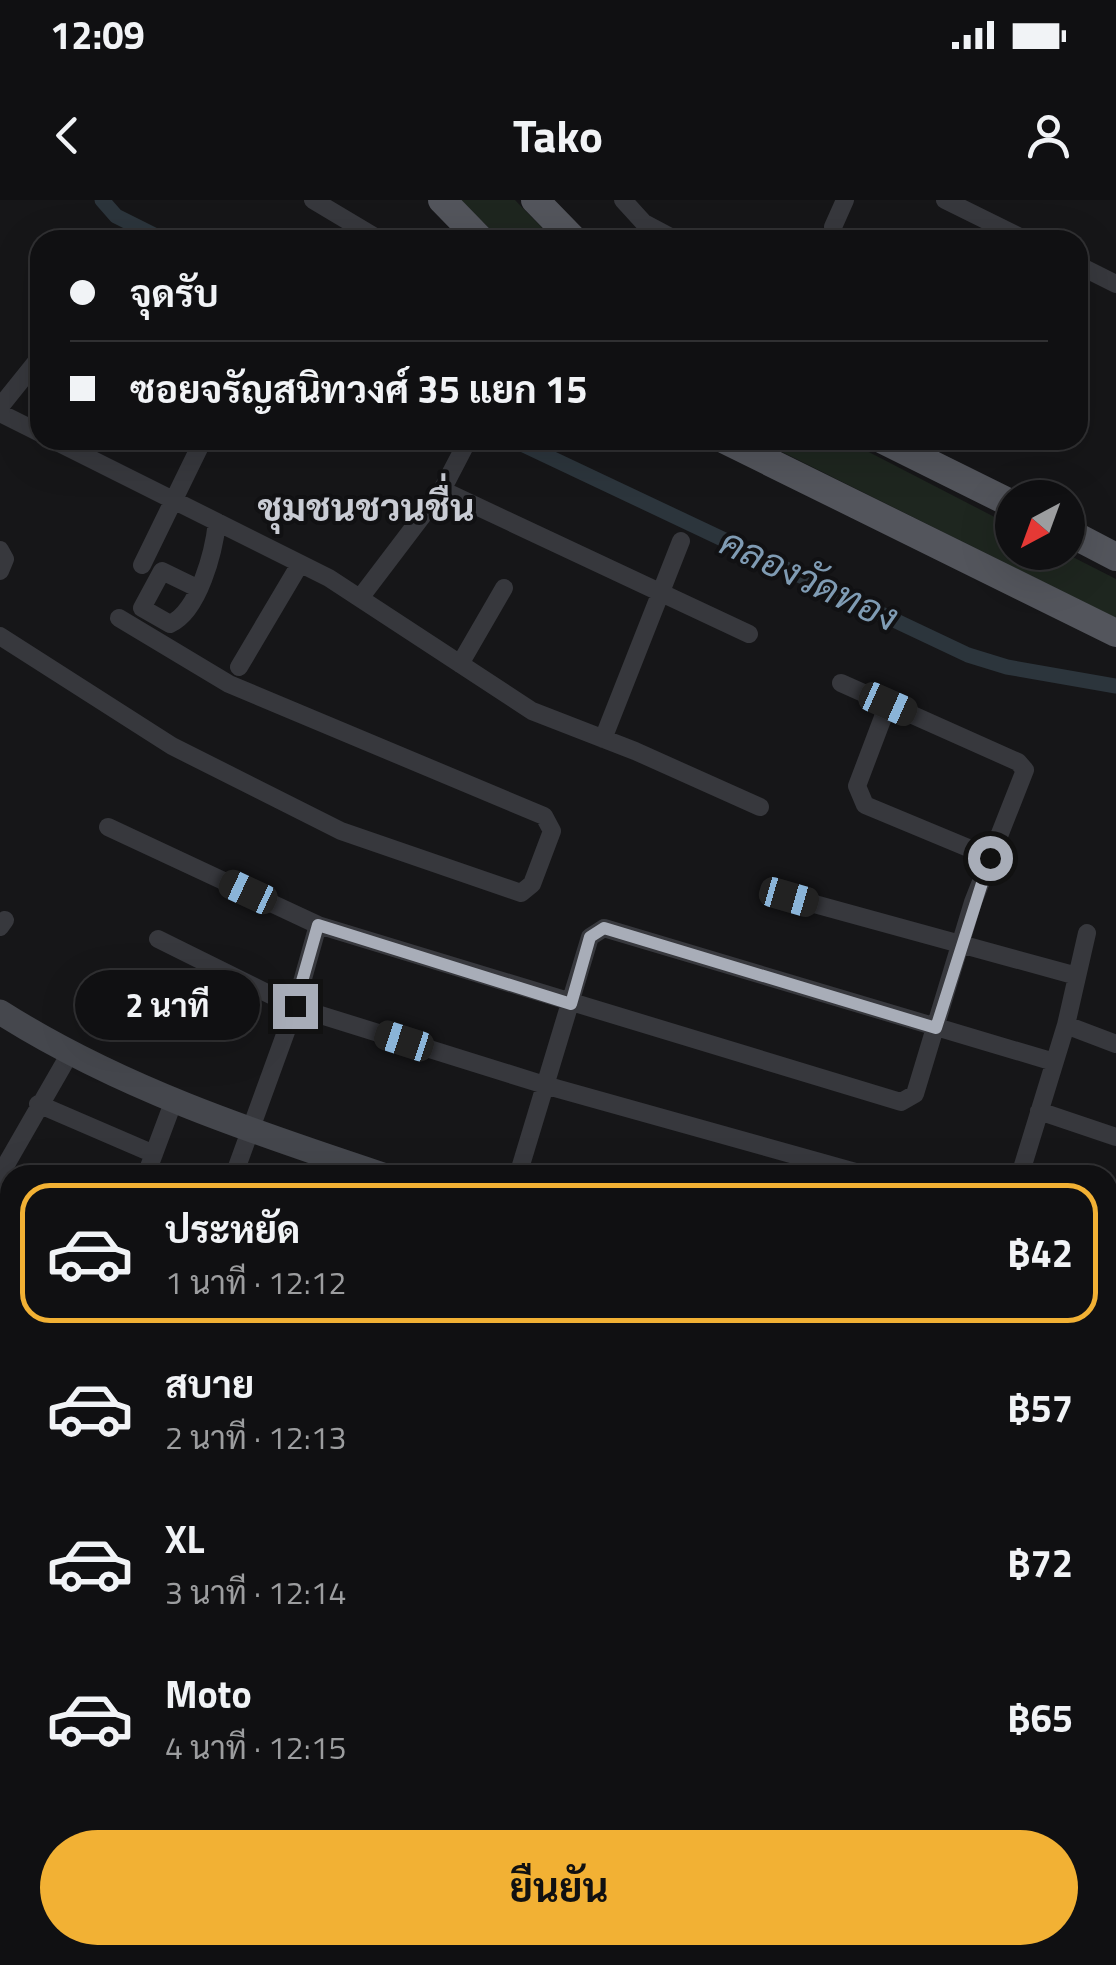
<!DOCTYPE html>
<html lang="th">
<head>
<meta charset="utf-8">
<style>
	:root { --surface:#101012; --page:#19191b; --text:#f1f3f6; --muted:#9c9d9f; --line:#303032; --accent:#f2b134 }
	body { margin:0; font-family:"Titillium Web",Sarabun,sans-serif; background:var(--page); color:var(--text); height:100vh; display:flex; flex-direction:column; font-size:38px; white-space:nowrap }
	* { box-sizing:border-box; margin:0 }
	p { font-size:32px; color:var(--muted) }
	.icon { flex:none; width:55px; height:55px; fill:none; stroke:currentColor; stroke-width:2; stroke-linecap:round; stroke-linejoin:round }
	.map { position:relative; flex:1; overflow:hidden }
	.sheet { position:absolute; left:0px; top:965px; width:1118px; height:800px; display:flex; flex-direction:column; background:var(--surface); border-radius:30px 30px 0 0; box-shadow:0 10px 40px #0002,0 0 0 2px var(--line) }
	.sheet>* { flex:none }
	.hud { position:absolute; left:30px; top:30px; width:1058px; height:220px; border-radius:30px; box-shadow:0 10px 40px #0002,0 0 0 2px var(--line); display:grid; align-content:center; height:220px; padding:0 40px; background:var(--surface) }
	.needle { width:65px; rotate:221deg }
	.buttons { position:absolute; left:995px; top:280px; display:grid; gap:20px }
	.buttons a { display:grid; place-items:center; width:90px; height:90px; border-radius:50%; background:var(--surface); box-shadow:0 10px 40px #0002,0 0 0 2px var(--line); font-size:50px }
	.end { position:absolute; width:45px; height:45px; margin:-22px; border:12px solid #a8adb8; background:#111; box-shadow:0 0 0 5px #111 }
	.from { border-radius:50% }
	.bubble { position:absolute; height:70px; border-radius:35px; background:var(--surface); box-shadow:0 10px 40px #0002,0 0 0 2px var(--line); font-size:32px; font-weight:700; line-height:70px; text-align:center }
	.car { position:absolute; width:30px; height:60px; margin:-30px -15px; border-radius:12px; box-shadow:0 0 8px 2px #0007; background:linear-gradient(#222 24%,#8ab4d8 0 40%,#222 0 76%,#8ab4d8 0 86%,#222 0) }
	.hud b { display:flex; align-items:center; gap:35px; height:95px; font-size:38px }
	.hud b+b { border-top:2px solid var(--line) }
	.hud i { width:25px; height:25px; background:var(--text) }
	ul { padding:18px 0 0; list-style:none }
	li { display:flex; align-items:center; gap:30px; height:140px; margin:0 20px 15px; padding:0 20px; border:5px solid transparent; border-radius:30px }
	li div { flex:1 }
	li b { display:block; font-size:38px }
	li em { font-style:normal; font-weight:700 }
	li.on { border-color:var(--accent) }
	li>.icon { width:90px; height:90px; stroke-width:1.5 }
	.action { display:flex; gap:20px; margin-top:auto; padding:20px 40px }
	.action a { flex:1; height:115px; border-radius:60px; background:var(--accent); color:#111; font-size:40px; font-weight:700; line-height:115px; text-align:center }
	.status { display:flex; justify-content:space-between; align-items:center; height:70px; padding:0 50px; background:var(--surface); direction:ltr }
	.status svg { height:28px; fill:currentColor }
	header { display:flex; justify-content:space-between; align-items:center; height:130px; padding:0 40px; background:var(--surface); font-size:45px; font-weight:700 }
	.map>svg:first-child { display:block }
	.green { fill:#1e261f }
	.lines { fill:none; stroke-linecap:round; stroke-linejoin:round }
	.canal { stroke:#2c353c; stroke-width:15 }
	.street { stroke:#37383d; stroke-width:18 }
	.secondary { stroke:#45474d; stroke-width:25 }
	.primary { stroke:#53555c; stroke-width:28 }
	.route { stroke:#a8adb8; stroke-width:12 }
	.labels { text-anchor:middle; stroke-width:8; stroke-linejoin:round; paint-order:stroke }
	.neighbourhood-label { font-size:38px; font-weight:bold; fill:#c9ccd4; stroke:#111113 }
	.water-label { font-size:38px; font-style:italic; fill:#7f9bb3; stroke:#111113 }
</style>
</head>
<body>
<div class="status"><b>12:09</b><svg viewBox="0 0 49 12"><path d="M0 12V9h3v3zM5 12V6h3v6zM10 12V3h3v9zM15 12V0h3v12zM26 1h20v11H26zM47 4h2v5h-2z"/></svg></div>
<header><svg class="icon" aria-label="back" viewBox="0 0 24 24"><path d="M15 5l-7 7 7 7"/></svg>Tako<svg class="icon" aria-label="person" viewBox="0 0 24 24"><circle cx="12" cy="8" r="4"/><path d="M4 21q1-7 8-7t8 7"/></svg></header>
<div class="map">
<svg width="1116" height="1765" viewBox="0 0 1116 1765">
	<rect width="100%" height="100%" fill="#161618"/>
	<!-- green -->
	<path class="green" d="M461 0H515L554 40H501Z
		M758 240H845L863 249 1012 326V352L1065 353 1116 379V418Z"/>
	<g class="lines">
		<!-- canal -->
		<path class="canal" d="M102 0 116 16 164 40
			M513 240 968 455 1007 467 1116 486
			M193 1755 220 1765"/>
		<!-- street -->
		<path class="street" d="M313 0 380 40
			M623 0 644 23 676 40
			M945 0 1026 40
			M833 27 845 0
			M1078 65 1116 84
			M0 207 40 157
			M0 213 40 233
			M53 240 329 378 532 511 635 551 760 607
			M442 290 468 240
			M0 350 5 359 0 371
			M142 365 203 240
			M197 388 162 371 142 408 170 424C199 411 214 351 217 322
			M360 398 442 290 749 434
			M0 436 172 546 341 631 521 693 532 684 552 631 544 616 229 484 119 418
			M460 464 504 388
			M239 467 300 364
			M888 504 857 586 865 605 990 657
			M603 539 681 341
			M108 627 318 725 901 902 915 894 973 702 1025 570 1018 562 841 483
			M789 697 1077 776
			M0 727 5 720
			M158 739 295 807 548 886 866 975
			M1066 825 1116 844
			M38 904 154 954
			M1039 911 1116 937
			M0 975 69 855
			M146 975 174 900
			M234 975 295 807 318 725
			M518 975 590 737 604 728 1054 862
			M1020 975 1066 825 1087 733
			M0 1012 10 1016
			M1108 1045 1116 1048
			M0 1113 10 1117
			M0 1174 10 1179
			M0 1279 10 1282
			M1108 1356 1116 1359
			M1108 1443 1116 1446
			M10 1518 5 1531 10 1545
			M1108 1529 1116 1532
			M1108 1640 1116 1643
			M0 1740 10 1732
			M227 1755 253 1765
			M810 1755 834 1765
			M738 1765 742 1755"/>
		<!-- secondary -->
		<path class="secondary" d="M0 812C118 887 250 931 383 975
			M1108 1208 1116 1210"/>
		<!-- primary -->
		<path class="primary" d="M442 0 481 40
			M535 0 574 40
			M725 240 1116 433
			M883 240 1012 304
			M1068 332 1116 357"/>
	</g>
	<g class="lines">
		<!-- route -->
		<path class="route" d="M295 806 318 725 571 804 590 737 604 728 936 828 990 658"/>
	</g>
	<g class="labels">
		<!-- neighbourhood labels -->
		<g class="neighbourhood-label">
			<text x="366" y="321">ชุมชนชวนชื่น</text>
		</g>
		<!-- water labels -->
		<g class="water-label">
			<text transform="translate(809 380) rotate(25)" y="13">คลองวัดทอง</text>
		</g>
	</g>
</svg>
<div class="buttons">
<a><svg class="needle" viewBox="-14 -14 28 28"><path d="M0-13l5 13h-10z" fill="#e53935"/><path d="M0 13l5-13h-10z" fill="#9c9d9f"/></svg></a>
</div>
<i class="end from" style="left:990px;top:658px"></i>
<i class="end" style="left:295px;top:806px"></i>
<div class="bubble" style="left:75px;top:770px;width:185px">2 นาที</div>
<i class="car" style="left:888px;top:504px;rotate:114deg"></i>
<i class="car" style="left:248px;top:692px;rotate:295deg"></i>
<i class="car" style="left:789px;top:697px;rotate:106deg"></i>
<i class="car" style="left:404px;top:841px;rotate:288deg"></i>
<div class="hud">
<b><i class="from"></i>จุดรับ</b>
<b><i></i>ซอยจรัญสนิทวงศ์ 35 แยก 15</b>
</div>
<section class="sheet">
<ul>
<li class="on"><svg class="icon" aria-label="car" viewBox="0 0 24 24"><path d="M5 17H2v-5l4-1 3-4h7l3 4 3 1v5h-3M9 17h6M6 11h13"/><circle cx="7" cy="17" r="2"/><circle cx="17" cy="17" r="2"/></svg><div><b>ประหยัด</b><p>1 นาที · 12:12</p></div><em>฿42</em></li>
<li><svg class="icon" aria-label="car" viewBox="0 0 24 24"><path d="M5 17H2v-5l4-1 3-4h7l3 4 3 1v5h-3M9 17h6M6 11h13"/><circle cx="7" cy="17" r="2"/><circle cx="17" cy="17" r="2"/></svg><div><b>สบาย</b><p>2 นาที · 12:13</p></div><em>฿57</em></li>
<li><svg class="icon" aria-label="car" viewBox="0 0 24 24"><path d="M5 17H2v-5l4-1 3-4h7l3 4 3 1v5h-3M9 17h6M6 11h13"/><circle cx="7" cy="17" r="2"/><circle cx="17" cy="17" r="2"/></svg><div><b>XL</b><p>3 นาที · 12:14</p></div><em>฿72</em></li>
<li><svg class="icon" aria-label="car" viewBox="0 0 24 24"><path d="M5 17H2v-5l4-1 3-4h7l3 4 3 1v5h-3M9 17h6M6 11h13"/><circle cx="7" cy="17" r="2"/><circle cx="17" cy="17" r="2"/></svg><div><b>Moto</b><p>4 นาที · 12:15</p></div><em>฿65</em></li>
</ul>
<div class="action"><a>ยืนยัน</a></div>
</section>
</div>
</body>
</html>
